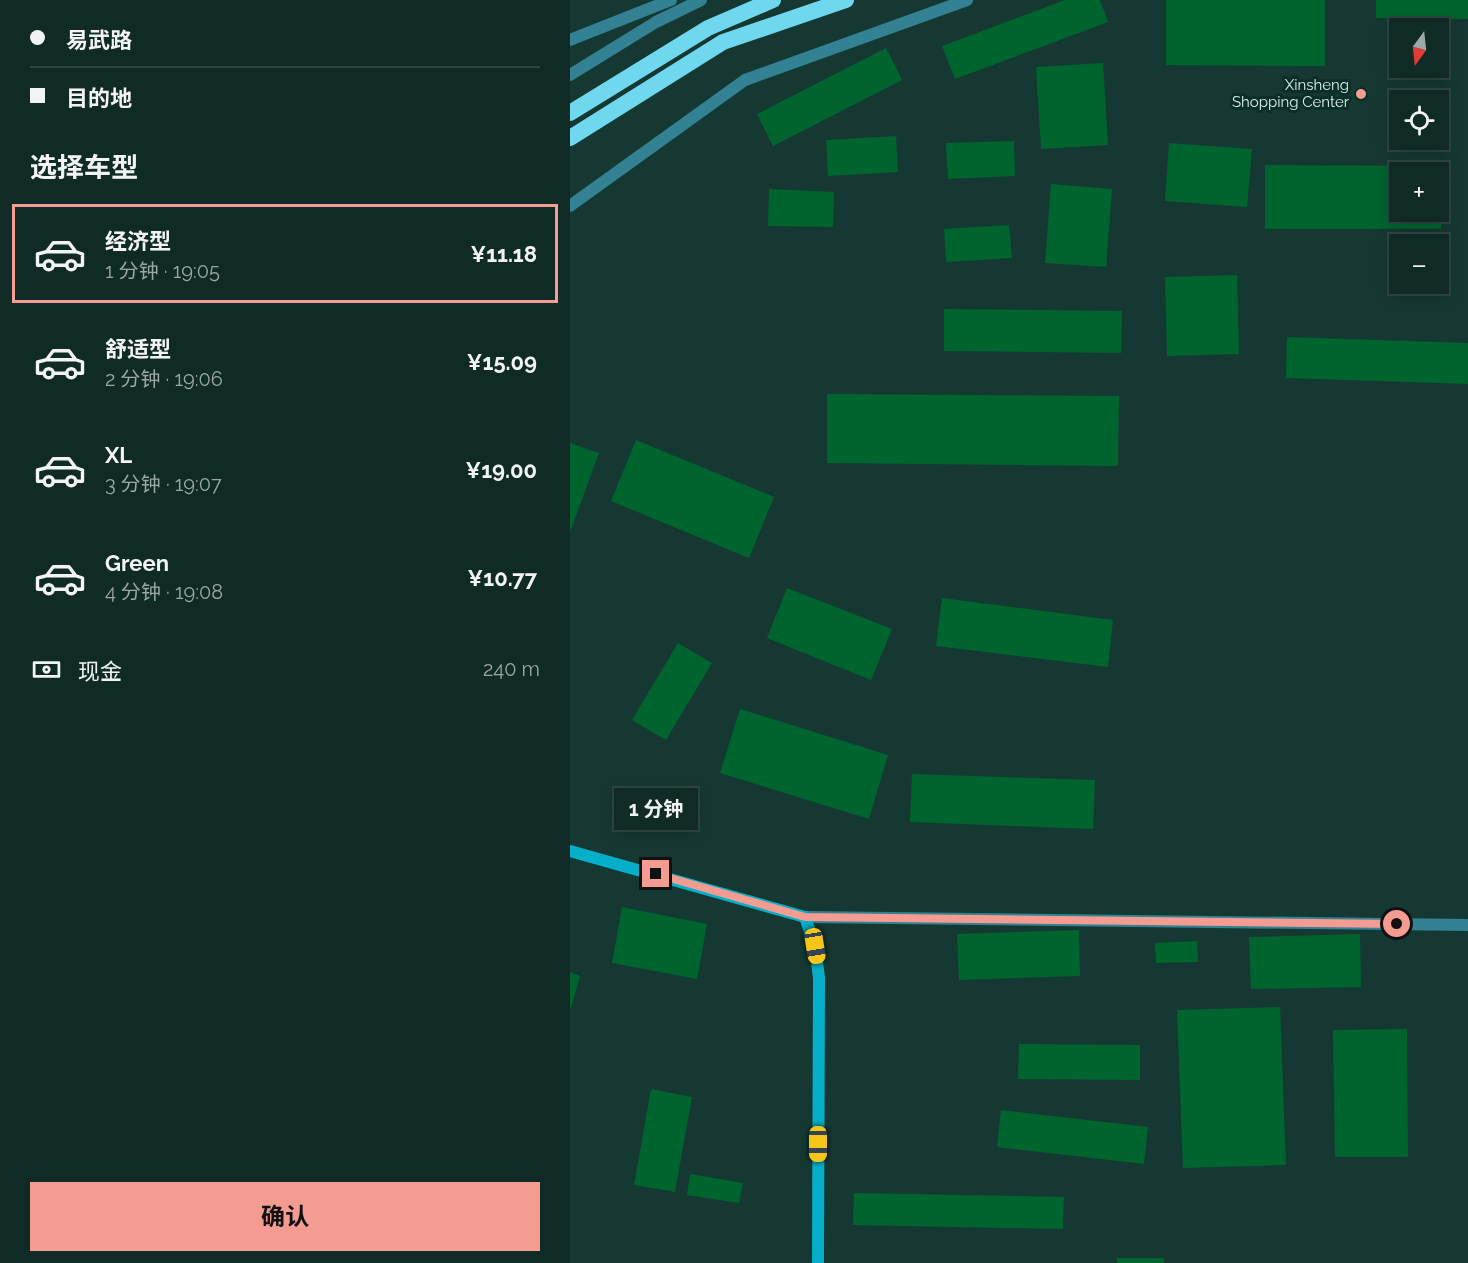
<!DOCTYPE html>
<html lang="zh">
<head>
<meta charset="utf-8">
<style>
	:root { --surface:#102a26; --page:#1e3632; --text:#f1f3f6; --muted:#9ca7a7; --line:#304643; --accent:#f59c92 }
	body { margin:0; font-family:Raleway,"Noto Sans SC",sans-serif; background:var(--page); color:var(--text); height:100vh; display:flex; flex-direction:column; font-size:22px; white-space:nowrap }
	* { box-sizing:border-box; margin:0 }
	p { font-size:20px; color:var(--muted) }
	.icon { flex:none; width:33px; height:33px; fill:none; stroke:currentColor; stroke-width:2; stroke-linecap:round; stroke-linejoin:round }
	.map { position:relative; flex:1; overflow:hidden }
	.panel { display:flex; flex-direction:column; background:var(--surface); width:570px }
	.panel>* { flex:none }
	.hud { display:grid; align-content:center; height:132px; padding:0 30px; background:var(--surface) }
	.needle { width:39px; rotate:195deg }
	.buttons { position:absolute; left:819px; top:18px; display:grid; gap:12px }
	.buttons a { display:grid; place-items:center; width:60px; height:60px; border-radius:0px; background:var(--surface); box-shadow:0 3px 15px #0003,0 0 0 2px var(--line); font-size:30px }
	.end { position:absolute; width:27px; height:27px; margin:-14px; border:8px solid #f59c92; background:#111; box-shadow:0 0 0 3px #111 }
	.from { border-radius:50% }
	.bubble { position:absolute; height:42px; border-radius:0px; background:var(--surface); box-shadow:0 3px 15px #0003,0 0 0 2px var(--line); font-size:20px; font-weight:700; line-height:42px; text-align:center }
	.car { position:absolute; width:18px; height:36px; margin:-18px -9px; border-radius:8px; box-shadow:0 0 4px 2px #0007; background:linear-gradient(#f5c518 24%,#345 0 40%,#f5c518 0 76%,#345 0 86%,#f5c518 0) }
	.hud b { display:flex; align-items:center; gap:21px; height:57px; font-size:22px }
	.hud b+b { border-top:2px solid var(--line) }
	.hud i { width:15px; height:15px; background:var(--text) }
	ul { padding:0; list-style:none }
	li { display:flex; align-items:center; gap:18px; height:99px; margin:0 12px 9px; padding:0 18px; border:3px solid transparent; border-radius:0px }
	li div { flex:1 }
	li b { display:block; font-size:22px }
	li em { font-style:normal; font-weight:700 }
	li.current { border-color:var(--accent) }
	li>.icon { width:54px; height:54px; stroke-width:1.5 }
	h2 { padding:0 30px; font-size:27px; line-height:72px }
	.pay { display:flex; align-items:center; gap:15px; height:66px; padding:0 30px; font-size:22px }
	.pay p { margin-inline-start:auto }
	.cta { display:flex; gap:12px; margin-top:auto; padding:12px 30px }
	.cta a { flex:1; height:69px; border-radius:0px; background:var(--accent); color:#111; font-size:24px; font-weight:700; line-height:69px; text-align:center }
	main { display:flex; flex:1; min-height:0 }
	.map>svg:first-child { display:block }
	.building { fill:#00642f; fill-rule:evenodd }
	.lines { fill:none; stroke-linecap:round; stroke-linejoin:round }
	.minor { stroke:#328293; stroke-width:12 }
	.tertiary { stroke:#328293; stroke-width:12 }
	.secondary { stroke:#05afca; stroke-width:12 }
	.trunk { stroke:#70d8ee; stroke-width:16 }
	.route { stroke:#f59c92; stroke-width:8 }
	.poi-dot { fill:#f59c92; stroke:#0b2e29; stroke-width:2 }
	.labels { text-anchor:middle; stroke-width:6; stroke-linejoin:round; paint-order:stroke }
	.poi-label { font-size:15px; fill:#daedea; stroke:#0b2e29; text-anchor:end }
</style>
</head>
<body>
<main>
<section class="panel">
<div class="hud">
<b><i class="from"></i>易武路</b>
<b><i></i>目的地</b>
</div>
<h2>选择车型</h2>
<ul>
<li class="current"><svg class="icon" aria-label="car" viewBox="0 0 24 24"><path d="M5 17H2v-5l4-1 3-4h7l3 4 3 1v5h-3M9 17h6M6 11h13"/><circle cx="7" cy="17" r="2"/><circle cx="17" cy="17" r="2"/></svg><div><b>经济型</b><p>1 分钟 · 19:05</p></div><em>¥11.18</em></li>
<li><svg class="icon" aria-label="car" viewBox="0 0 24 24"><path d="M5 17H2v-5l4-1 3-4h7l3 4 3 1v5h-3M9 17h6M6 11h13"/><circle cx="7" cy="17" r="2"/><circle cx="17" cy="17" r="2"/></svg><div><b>舒适型</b><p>2 分钟 · 19:06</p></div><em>¥15.09</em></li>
<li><svg class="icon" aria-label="car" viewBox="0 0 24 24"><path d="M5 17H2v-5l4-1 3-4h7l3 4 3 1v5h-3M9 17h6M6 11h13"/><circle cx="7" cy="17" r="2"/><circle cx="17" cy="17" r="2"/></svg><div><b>XL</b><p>3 分钟 · 19:07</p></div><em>¥19.00</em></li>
<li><svg class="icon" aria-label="car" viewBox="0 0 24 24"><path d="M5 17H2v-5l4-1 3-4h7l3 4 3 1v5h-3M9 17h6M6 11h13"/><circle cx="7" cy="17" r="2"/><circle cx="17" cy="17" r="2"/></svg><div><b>Green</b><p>4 分钟 · 19:08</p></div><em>¥10.77</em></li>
</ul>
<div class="pay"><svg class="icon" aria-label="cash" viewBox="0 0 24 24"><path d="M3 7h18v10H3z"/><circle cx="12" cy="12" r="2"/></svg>现金<p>240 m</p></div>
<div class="cta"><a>确认</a></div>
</section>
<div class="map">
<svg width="898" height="1263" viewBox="0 0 898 1263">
	<rect width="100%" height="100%" fill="#163833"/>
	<!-- building -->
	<path class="building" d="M495 0H530L538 22 385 79 372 46Z
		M596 0H755V66L596 65Z
		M806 0H898V19L806 18Z
		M316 48 332 80 203 146 187 114Z
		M533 63 538 145 471 149 466 67Z
		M326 136 328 172 258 176 256 140Z
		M444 141 445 176 378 179 376 143Z
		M599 143 682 149 677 207 595 201Z
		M695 165 871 166V229H695ZM830 172H868V212H830Z
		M481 184 542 189 536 267 475 263Z
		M199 189 264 192 263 227 198 226Z
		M439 225 442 258 376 262 374 229Z
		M667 275 669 354 597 356 595 277Z
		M374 309 552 311 551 353 374 351Z
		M717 337 898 343V384L716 378Z
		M257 394 549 396 548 466 257 463Z
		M66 440 204 497 179 558 41 501Z
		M0 443 29 453 0 532Z
		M217 588 322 629 301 680 197 638Z
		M372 598 543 620 538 667 366 646Z
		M108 643 142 663 96 740 62 720Z
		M170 709 318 755 299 819 150 773Z
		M342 774 525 780 523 829 340 822Z
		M52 907 137 924 127 979 42 963Z
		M509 930 510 976 389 980 387 934Z
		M790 934 791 987 681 989 679 937Z
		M627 941 628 962 586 963 585 943Z
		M0 972 10 976 1 1008H0Z
		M710 1007 716 1165 613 1168 607 1010Z
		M837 1029 838 1157H765L763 1030Z
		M449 1044 570 1045V1080L448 1079Z
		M81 1089 122 1097 105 1192 64 1185Z
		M431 1110 578 1127 574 1164 427 1147Z
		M120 1174 173 1183 169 1203 117 1195Z
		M284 1193 494 1197 493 1229 283 1225Z
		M547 1258H594V1263H547Z"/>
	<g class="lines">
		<!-- minor -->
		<path class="minor" d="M0 40 101 0
			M0 75 86 22 131 0
			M0 206 175 80 397 0"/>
		<!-- tertiary -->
		<path class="tertiary" d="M235 917 898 925"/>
		<!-- secondary -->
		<path class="secondary" d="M0 851 235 917 245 946 249 978 248 1263"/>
		<!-- trunk -->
		<path class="trunk" d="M0 113 138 28 203 0
			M0 138 153 42 276 0"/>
	</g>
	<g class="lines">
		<!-- route -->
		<path class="route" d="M86 874 235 917 827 924"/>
	</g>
	<!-- markers -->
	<circle class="poi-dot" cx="791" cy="94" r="6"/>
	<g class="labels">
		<!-- poi labels -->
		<g class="poi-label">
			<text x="779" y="90">Xinsheng<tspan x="779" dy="17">Shopping Center</tspan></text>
		</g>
	</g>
</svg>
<div class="buttons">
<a><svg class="needle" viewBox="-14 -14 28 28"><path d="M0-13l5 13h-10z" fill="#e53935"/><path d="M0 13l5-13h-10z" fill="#9ca7a7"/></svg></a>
<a><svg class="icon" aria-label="locate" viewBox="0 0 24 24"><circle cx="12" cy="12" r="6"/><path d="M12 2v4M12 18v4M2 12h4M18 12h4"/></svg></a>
<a>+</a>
<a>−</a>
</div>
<i class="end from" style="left:827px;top:924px"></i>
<i class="end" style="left:86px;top:874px"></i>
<div class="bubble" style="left:44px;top:788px;width:84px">1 分钟</div>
<i class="car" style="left:245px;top:946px;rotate:171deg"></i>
<i class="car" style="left:248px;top:1144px;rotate:180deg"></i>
</div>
</main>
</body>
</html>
